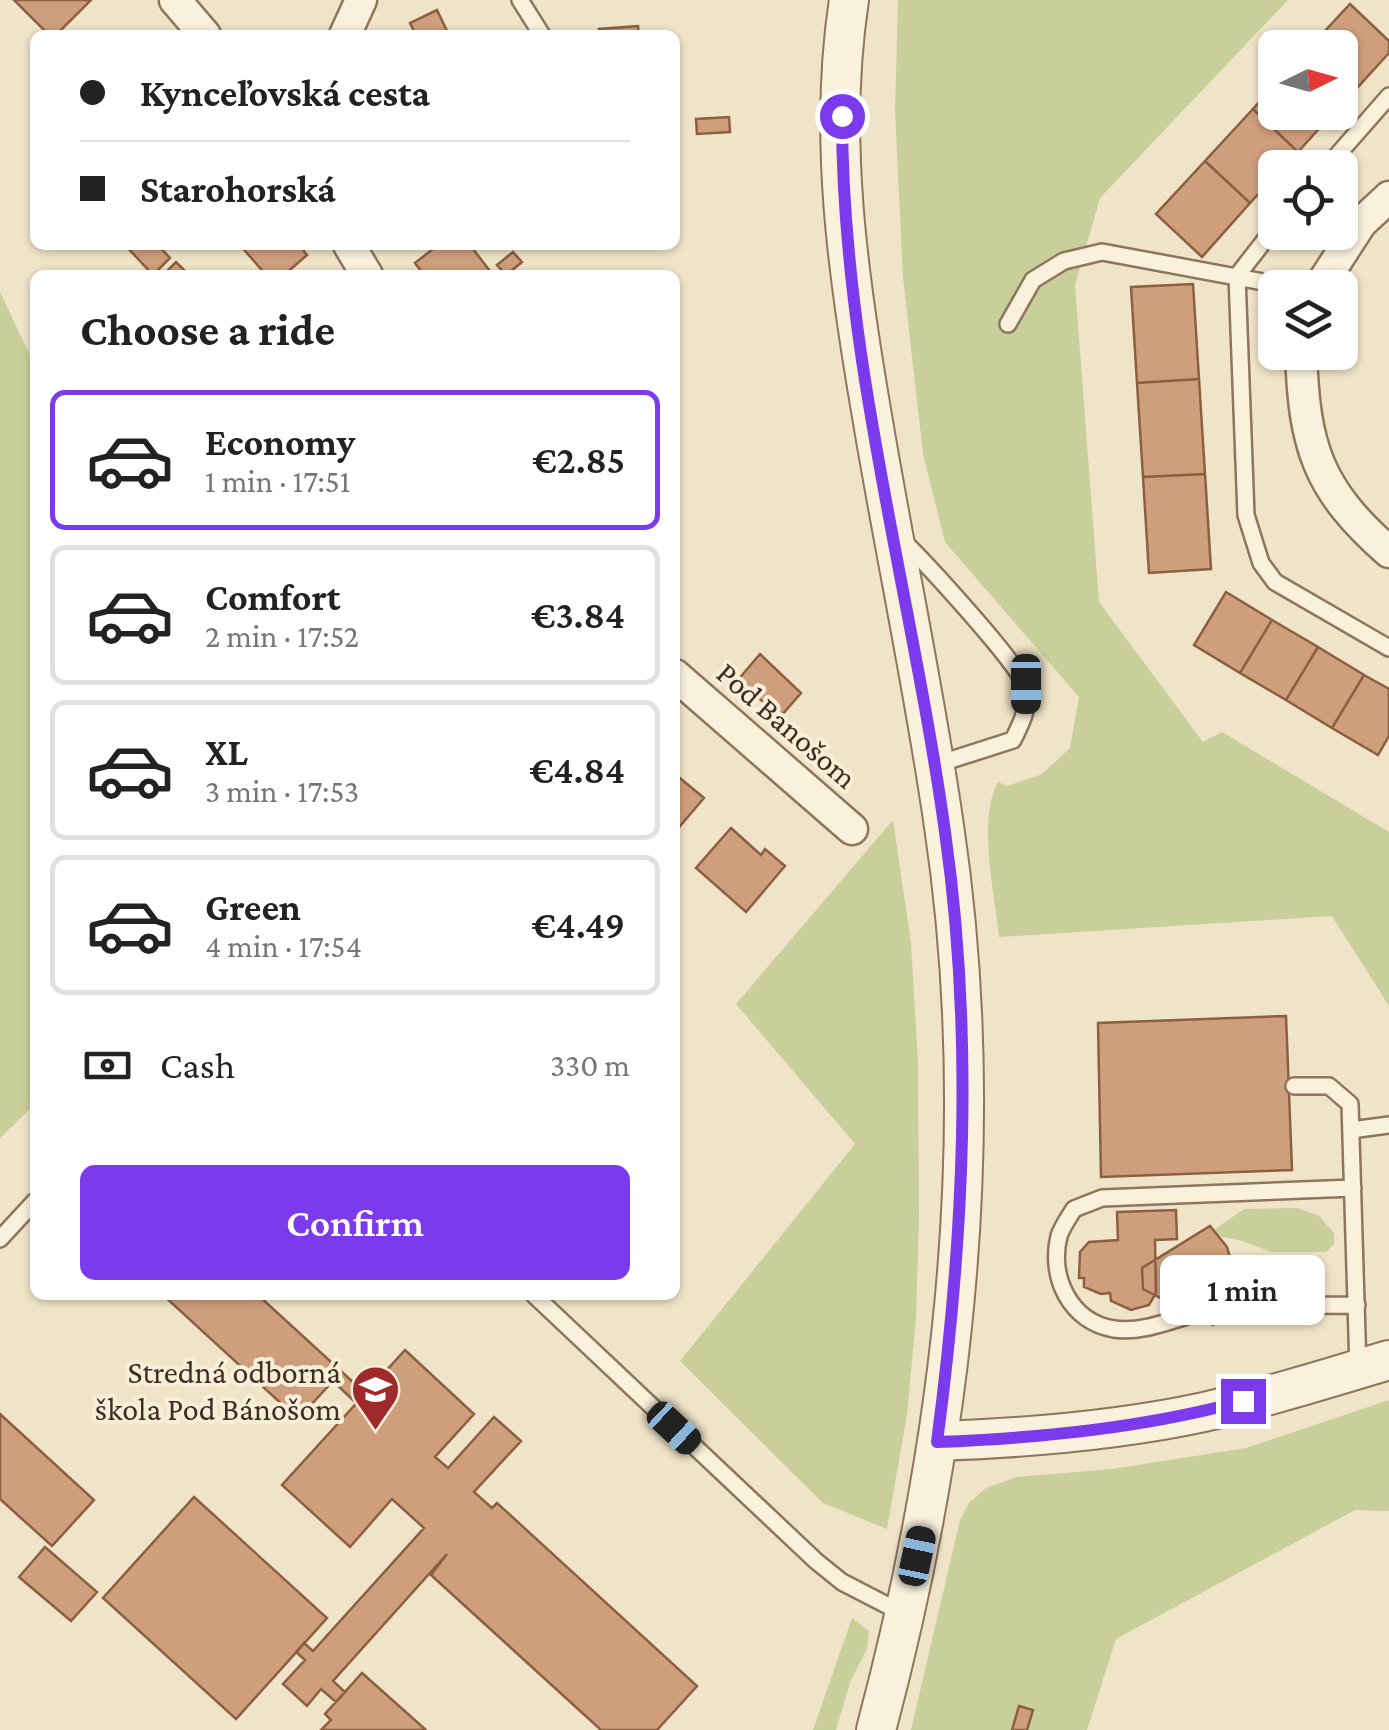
<!DOCTYPE html>
<html lang="en">
<head>
<meta charset="utf-8">
<style>
	:root { --surface:#fff; --page:#f6f6f6; --text:#222; --muted:#767676; --line:#e0e0e0; --accent:#7c3aed }
	body { margin:0; font-family:"Crimson Pro",serif; background:var(--page); color:var(--text); height:100vh; display:flex; flex-direction:column; font-size:38px; white-space:nowrap }
	* { box-sizing:border-box; margin:0 }
	p { font-size:32px; color:var(--muted) }
	.icon { flex:none; width:55px; height:55px; fill:none; stroke:currentColor; stroke-width:2; stroke-linecap:round; stroke-linejoin:round }
	.map { position:relative; flex:1; overflow:hidden }
	.drawer { position:absolute; left:30px; top:270px; width:650px; height:1030px; display:flex; flex-direction:column; background:var(--surface); border-radius:15px; box-shadow:0 2px 8px #0004 }
	.drawer>* { flex:none }
	.top-card { position:absolute; left:30px; top:30px; width:650px; height:220px; border-radius:15px; box-shadow:0 2px 8px #0004; display:grid; align-content:center; height:220px; padding:0 50px; background:var(--surface) }
	.needle { width:65px; rotate:85deg }
	.fabs { position:absolute; left:1258px; top:30px; display:grid; gap:20px }
	.fabs a { display:grid; place-items:center; width:100px; height:100px; border-radius:15px; background:var(--surface); box-shadow:0 2px 8px #0004; font-size:50px }
	.end { position:absolute; width:45px; height:45px; margin:-22px; border:12px solid #7c3aed; background:#fff; box-shadow:0 0 0 5px #fff }
	.from { border-radius:50% }
	.bubble { position:absolute; height:70px; border-radius:15px; background:var(--surface); box-shadow:0 2px 8px #0004; font-size:32px; font-weight:600; line-height:70px; text-align:center }
	.car { position:absolute; width:30px; height:60px; margin:-30px -15px; border-radius:12px; box-shadow:0 0 8px 2px #0007; background:linear-gradient(#222 24%,#8ab4d8 0 40%,#222 0 76%,#8ab4d8 0 86%,#222 0) }
	.top-card b { display:flex; align-items:center; gap:35px; height:95px; font-size:38px }
	.top-card b+b { border-top:2px solid var(--line) }
	.top-card i { width:25px; height:25px; background:var(--text) }
	ul { padding:0; list-style:none }
	li { display:flex; align-items:center; gap:30px; height:140px; margin:0 20px 15px; padding:0 30px; border:5px solid var(--line); border-radius:15px }
	li div { flex:1 }
	li b { display:block; font-size:38px }
	li em { font-style:normal; font-weight:600 }
	li.on { border-color:var(--accent) }
	li>.icon { width:90px; height:90px; stroke-width:1.5 }
	h2 { padding:0 50px; font-size:45px; line-height:120px }
	.pay { display:flex; align-items:center; gap:25px; height:110px; padding:0 50px; font-size:38px }
	.pay p { margin-inline-start:auto }
	.button { display:flex; gap:20px; margin-top:auto; padding:20px 50px }
	.button a { flex:1; height:115px; border-radius:15px; background:var(--accent); color:#fff; font-size:40px; font-weight:600; line-height:115px; text-align:center }
	.map>svg:first-child { display:block }
	.green { fill:#c9cf9b }
	.building { fill:#cf9f7d; stroke:#8d5f41; stroke-width:2.5 }
	.lines { fill:none; stroke-linecap:round; stroke-linejoin:round }
	.service-casing { stroke:#8d765c; stroke-width:20 }
	.minor-casing { stroke:#8d765c; stroke-width:35 }
	.tertiary-casing { stroke:#8d765c; stroke-width:42 }
	.service { stroke:#faf1dc; stroke-width:15 }
	.minor { stroke:#faf1dc; stroke-width:30 }
	.tertiary { stroke:#faf1dc; stroke-width:38 }
	.route { stroke:#7c3aed; stroke-width:12 }
	.labels { text-anchor:middle; stroke-width:8; stroke-linejoin:round; paint-order:stroke }
	.street-label { font-size:32px; fill:#3d2e20; stroke:#f7eed8 }
	.poi-label { font-size:32px; fill:#3d2e20; stroke:#f7eed8; text-anchor:end }
</style>
</head>
<body>
<div class="map">
<svg width="1389" height="1730" viewBox="0 0 1389 1730">
	<rect width="100%" height="100%" fill="#f0e4c8"/>
	<!-- green -->
	<path class="green" d="M898 0H1288L1100 198 1075 285 1099 602 1203 742 1222 732 1389 832V1006L1332 916 999 937C995 895 977 819 998 782L1007 786 1042 774 1070 748 1079 697 945 542 923 454 903 277 895 112Z
		M0 292 35 366V1104L0 1138Z
		M893 820 911 943 918 1063 919 1218 916 1318 907 1415 887 1529 823 1503 680 1361 855 1144 736 1004Z
		M1298 1208 1319 1216 1334 1233V1244L1326 1252H1271L1242 1241 1208 1234 1244 1209Z
		M1389 1400V1511L1355 1510 1116 1639 1087 1730H911L960 1520 969 1503 986 1488 1017 1477 1112 1469 1246 1448Z
		M852 1618 869 1631 867 1649 851 1680 836 1730H813Z"/>
	<!-- building -->
	<path class="building" d="M14 0H91L56 35H49Z
		M1350 4 1389 41V53L1347 99 1340 93V48H1309Z
		M437 10 449 35H416L410 23Z
		M638 26 639 35H599V29Z
		M1275 85V112H1334L1298 152 1253 109Z
		M1253 109 1298 152 1283 168H1275V176L1250 203 1205 161Z
		M729 117 730 132 697 134 696 119Z
		M1205 161 1250 203 1202 257 1156 214Z
		M125 245H158L170 258 153 275Z
		M240 245H299L307 255 284 275H266Z
		M438 245H470L493 275H424L415 263Z
		M513 252 522 262 506 275 497 265Z
		M176 262 189 275H163Z
		M1193 284 1199 379 1137 383 1131 287Z
		M1199 379 1205 474 1143 477 1137 383Z
		M1205 474 1211 569 1149 573 1143 477Z
		M1226 592 1272 620 1240 673 1194 645Z
		M1272 620 1318 647 1286 700 1240 673Z
		M1318 647 1364 675 1332 728 1286 700Z
		M760 654 801 693 781 716 737 681Z
		M1364 675 1389 689V736L1378 755 1332 728Z
		M675 774 704 798 675 832Z
		M731 828 761 855 765 849 785 866 746 912 696 868Z
		M1286 1016 1292 1170 1101 1177 1098 1023Z
		M1176 1210 1177 1239 1155 1240 1156 1293 1149 1305 1131 1310 1111 1301 1110 1293 1101 1294 1084 1287V1278H1079L1080 1252 1089 1242 1118 1240 1117 1212Z
		M1210 1226 1227 1247 1234 1271 1232 1299 1213 1325 1143 1289 1142 1268Z
		M163 1295H258L365 1393 356 1403 333 1381 298 1419Z
		M405 1350 474 1414 435 1457 448 1468 494 1417 521 1441 474 1492 492 1508 497 1503 697 1686 657 1730H601L431 1575 447 1554 333 1681 345 1692 336 1702 321 1689 307 1706 283 1684 305 1660 296 1652 304 1643 313 1651 424 1528 392 1499 350 1547 282 1485Z
		M0 1414 94 1500 52 1546 0 1499Z
		M194 1497 327 1618 236 1719 103 1598Z
		M45 1547 97 1592 71 1621 19 1577Z
		M362 1673 426 1730H321L331 1720 325 1714Z
		M1019 1706 1033 1710 1027 1730H1012Z"/>
	<g class="lines">
		<defs>
			<path id="service" d="M520 0 542 35
				M1326 168 1389 96
				M1275 227 1237 276 1246 515 1261 563 1275 582 1389 648
				M1008 324 1033 280 1064 261 1102 252 1296 288
				M902 540C923 560 1023 668 1026 688 1029 708 1022 722 1013 740L935 765
				M1294 1086H1329L1350 1104 1358 1369
				M1351 1130 1389 1125
				M1353 1188 1102 1198 1074 1209C1069 1217 1062 1227 1059 1236 1049 1277 1070 1322 1114 1329 1149 1334 1185 1313 1219 1308 1264 1303 1311 1306 1357 1305
				M0 1239 35 1201
				M534 1295 816 1561 842 1582 904 1614"/>
			<path id="minor" d="M175 0 205 35
				M345 35 361 0
				M349 245 367 275
				M1319 288 1361 223 1389 197
				M1301 352C1304 446 1317 489 1389 552
				M675 675 852 829"/>
			<path id="tertiary" d="M849 0C828 136 848 276 871 410 894 549 924 687 944 826 989 1127 954 1437 876 1730
				M937 1441C1026 1438 1116 1431 1204 1412 1266 1398 1328 1378 1389 1360"/>
		</defs>
		<!-- service casing -->
		<use href="#service" class="service-casing"/>
		<!-- minor casing -->
		<use href="#minor" class="minor-casing"/>
		<!-- tertiary casing -->
		<use href="#tertiary" class="tertiary-casing"/>
		<!-- service -->
		<use href="#service" class="service"/>
		<!-- minor -->
		<use href="#minor" class="minor"/>
		<!-- tertiary -->
		<use href="#tertiary" class="tertiary"/>
	</g>
	<g class="lines">
		<!-- route -->
		<path class="route" d="M842 116C842 358 912 593 945 832 974 1036 964 1238 937 1442 1040 1438 1143 1428 1243 1401"/>
	</g>
	<!-- icons -->
	<defs>
		<symbol id="university-pin" viewBox="-11 -11 22 30"><path d="M0 17L-7.5 6A9.5 9.5 0 1 1 7.5 6Z" fill="#9e2a2b" stroke="#f7eed8"/><path d="M0-5L7-2L0 1L-7-2ZM-4 1L0 2.5L4 1V4Q0 6-4 4Z" fill="#fff"/></symbol>
	</defs>
	<g fill-rule="evenodd">
		<use href="#university-pin" x="348" y="1362" width="55" height="75"/>
	</g>
	<g class="labels">
		<!-- street labels -->
		<g class="street-label">
			<text transform="translate(787 725) rotate(41)" y="11">Pod Banošom</text>
		</g>
		<!-- poi labels -->
		<g class="poi-label">
			<text x="341" y="1383">Stredná odborná<tspan x="341" dy="37">škola Pod Bánošom</tspan></text>
		</g>
	</g>
</svg>
<div class="fabs">
<a><svg class="needle" viewBox="-14 -14 28 28"><path d="M0-13l5 13h-10z" fill="#e53935"/><path d="M0 13l5-13h-10z" fill="#767676"/></svg></a>
<a><svg class="icon" aria-label="locate" viewBox="0 0 24 24"><circle cx="12" cy="12" r="6"/><path d="M12 2v4M12 18v4M2 12h4M18 12h4"/></svg></a>
<a><svg class="icon" aria-label="layers" viewBox="0 0 24 24"><path d="M12 4l9 5-9 5-9-5zM3 14l9 5 9-5"/></svg></a>
</div>
<i class="end from" style="left:842px;top:116px"></i>
<i class="end" style="left:1243px;top:1401px"></i>
<div class="bubble" style="left:1160px;top:1255px;width:165px">1 min</div>
<i class="car" style="left:1026px;top:684px;rotate:180deg"></i>
<i class="car" style="left:674px;top:1428px;rotate:133deg"></i>
<i class="car" style="left:917px;top:1556px;rotate:12deg"></i>
<div class="top-card">
<b><i class="from"></i>Kynceľovská cesta</b>
<b><i></i>Starohorská</b>
</div>
<section class="drawer">
<h2>Choose a ride</h2>
<ul>
<li class="on"><svg class="icon" aria-label="car" viewBox="0 0 24 24"><path d="M5 17H2v-5l4-1 3-4h7l3 4 3 1v5h-3M9 17h6M6 11h13"/><circle cx="7" cy="17" r="2"/><circle cx="17" cy="17" r="2"/></svg><div><b>Economy</b><p>1 min · 17:51</p></div><em>€2.85</em></li>
<li><svg class="icon" aria-label="car" viewBox="0 0 24 24"><path d="M5 17H2v-5l4-1 3-4h7l3 4 3 1v5h-3M9 17h6M6 11h13"/><circle cx="7" cy="17" r="2"/><circle cx="17" cy="17" r="2"/></svg><div><b>Comfort</b><p>2 min · 17:52</p></div><em>€3.84</em></li>
<li><svg class="icon" aria-label="car" viewBox="0 0 24 24"><path d="M5 17H2v-5l4-1 3-4h7l3 4 3 1v5h-3M9 17h6M6 11h13"/><circle cx="7" cy="17" r="2"/><circle cx="17" cy="17" r="2"/></svg><div><b>XL</b><p>3 min · 17:53</p></div><em>€4.84</em></li>
<li><svg class="icon" aria-label="car" viewBox="0 0 24 24"><path d="M5 17H2v-5l4-1 3-4h7l3 4 3 1v5h-3M9 17h6M6 11h13"/><circle cx="7" cy="17" r="2"/><circle cx="17" cy="17" r="2"/></svg><div><b>Green</b><p>4 min · 17:54</p></div><em>€4.49</em></li>
</ul>
<div class="pay"><svg class="icon" aria-label="cash" viewBox="0 0 24 24"><path d="M3 7h18v10H3z"/><circle cx="12" cy="12" r="2"/></svg>Cash<p>330 m</p></div>
<div class="button"><a>Confirm</a></div>
</section>
</div>
</body>
</html>
